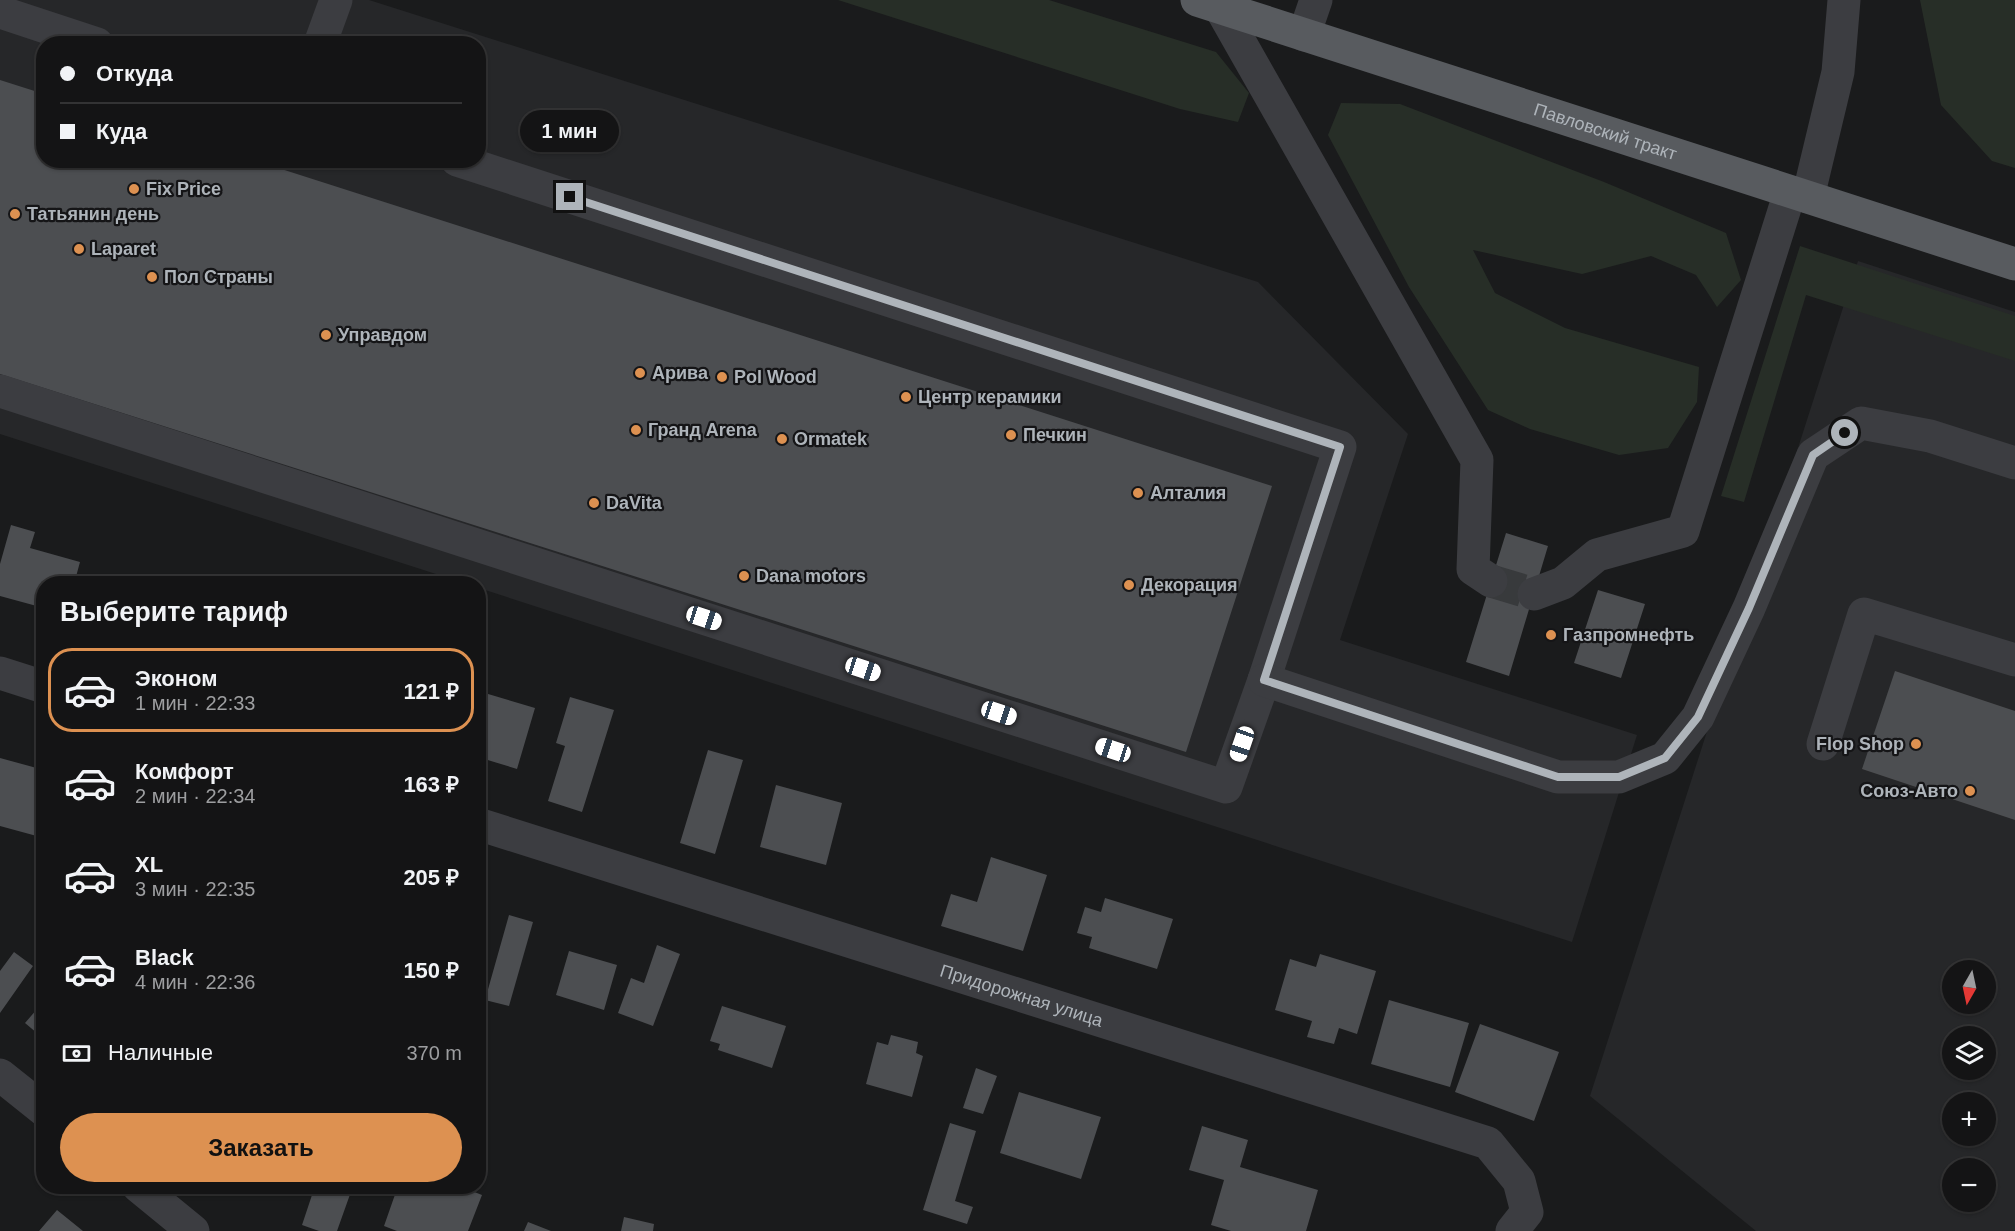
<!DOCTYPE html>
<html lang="ru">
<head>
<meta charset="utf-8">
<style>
	:root { --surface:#141415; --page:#212122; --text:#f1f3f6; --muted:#9d9ea0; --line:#333334; --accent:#dd9151 }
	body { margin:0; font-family:Arial,sans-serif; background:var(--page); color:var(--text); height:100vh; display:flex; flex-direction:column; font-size:22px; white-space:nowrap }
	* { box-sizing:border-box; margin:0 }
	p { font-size:20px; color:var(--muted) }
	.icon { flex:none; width:33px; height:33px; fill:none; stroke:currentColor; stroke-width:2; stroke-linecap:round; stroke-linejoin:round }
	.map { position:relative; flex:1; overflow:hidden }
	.drawer { position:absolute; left:36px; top:576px; width:450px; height:618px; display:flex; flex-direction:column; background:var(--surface); border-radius:24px; box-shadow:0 2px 4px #0004,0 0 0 2px var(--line) }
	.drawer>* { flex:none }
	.hud { position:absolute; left:36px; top:36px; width:450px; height:132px; border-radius:24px; box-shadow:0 2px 4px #0004,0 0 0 2px var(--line); display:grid; align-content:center; height:132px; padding:0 24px; background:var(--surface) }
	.needle { width:39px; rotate:189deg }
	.fabs { position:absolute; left:1942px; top:960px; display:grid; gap:12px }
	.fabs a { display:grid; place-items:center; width:54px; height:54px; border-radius:50%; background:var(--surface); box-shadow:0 2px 4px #0004,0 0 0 2px var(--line); font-size:30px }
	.end { position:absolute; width:27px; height:27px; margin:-14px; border:8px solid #aeb4ba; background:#111; box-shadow:0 0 0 3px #111 }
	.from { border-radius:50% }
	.bubble { position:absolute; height:42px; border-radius:21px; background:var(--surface); box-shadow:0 2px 4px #0004,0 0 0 2px var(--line); font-size:20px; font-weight:700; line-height:42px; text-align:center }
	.car { position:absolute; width:18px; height:36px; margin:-18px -9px; border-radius:8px; box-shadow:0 0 4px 2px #0007; background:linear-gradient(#fff 24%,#345 0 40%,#fff 0 76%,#345 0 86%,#fff 0) }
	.hud b { display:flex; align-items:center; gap:21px; height:57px; font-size:22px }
	.hud b+b { border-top:2px solid var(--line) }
	.hud i { width:15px; height:15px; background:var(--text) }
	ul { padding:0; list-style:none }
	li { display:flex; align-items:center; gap:18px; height:84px; margin:0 12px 9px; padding:0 12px; border:3px solid transparent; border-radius:24px }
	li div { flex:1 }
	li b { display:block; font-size:22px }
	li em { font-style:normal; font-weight:700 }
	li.on { border-color:var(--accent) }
	li>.icon { width:54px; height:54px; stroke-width:1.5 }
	h2 { padding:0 24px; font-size:27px; line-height:72px }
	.pay { display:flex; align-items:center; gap:15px; height:66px; padding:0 24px; font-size:22px }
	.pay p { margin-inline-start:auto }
	.cta { display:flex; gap:12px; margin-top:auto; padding:12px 24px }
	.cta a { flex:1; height:69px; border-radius:36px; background:var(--accent); color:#111; font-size:24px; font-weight:700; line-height:69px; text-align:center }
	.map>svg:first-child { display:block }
	.built { fill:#262729; fill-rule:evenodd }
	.green { fill:#272e27 }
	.building { fill:#4c4e51 }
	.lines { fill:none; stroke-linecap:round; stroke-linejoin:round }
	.minor-tunnel { stroke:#383a3c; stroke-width:33; stroke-dasharray:33 16; stroke-linecap:butt }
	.minor { stroke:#3c3d41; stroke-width:33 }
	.major { stroke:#585b5f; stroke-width:33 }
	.route { stroke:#aeb4ba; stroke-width:8 }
	.poi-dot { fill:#dd9151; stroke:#151517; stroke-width:2 }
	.labels { text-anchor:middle; stroke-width:4.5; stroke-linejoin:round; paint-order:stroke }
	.street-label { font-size:18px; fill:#aeb4ba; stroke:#151517 }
	.poi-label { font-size:18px; font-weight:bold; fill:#aeb4ba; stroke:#151517; text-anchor:start }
</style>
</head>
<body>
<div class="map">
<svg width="2015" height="1231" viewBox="0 0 2015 1231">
	<rect width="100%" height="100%" fill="#1a1b1c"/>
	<!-- built -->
	<path class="built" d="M0 0H369L1258 282 1408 434 1340 640 1637 735 1572 942 479 588 478 584 464 583 0 434ZM44 44H478V160H44Z
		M1858 261 2015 312V1231H1756L1590 1096ZM1953 970H1986V1004H1953ZM1953 1036H1986V1070H1953ZM1953 1102H1986V1136H1953ZM1953 1168H1986V1202H1953Z"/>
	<!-- green -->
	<path class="green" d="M838 0H1049L1216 52 1249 93 1238 122 1180 109Z
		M1920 0H2015V168L1992 161 1941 105Z
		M1341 103 1400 104 1604 182 1726 233 1741 280 1717 307 1696 275 1651 256 1582 274 1473 250 1495 293 1565 328 1699 367 1697 402 1668 448 1619 455 1530 429 1488 410 1409 287 1328 135Z
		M1800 246 2015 316V361L1806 295 1744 502 1721 496Z"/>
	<!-- building -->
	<path class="building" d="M0 80 44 94V160H253L1272 486 1186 752 0 374Z
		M11 525 35 532 30 548 80 562 74 584H44V608L0 596V564Z
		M1506 533 1548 546 1509 676 1466 662Z
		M1598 590 1645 604 1621 678 1574 663Z
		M1895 671 2015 711V820L1862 769Z
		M478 691 535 708 517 769 478 757Z
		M570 697 614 710 582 812 548 801 565 746 556 743Z
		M708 750 743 760 715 854 680 843Z
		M0 758 44 770V838L0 826Z
		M776 785 842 803 826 865 760 847Z
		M991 857 1047 875 1023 951 941 926 951 894 977 902Z
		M1105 898 1173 919 1157 969 1089 948 1092 937 1077 933 1085 907 1101 912Z
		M509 915 533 922 509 1006 485 1000Z
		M657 945 680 954 653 1026 618 1013 631 978 644 983Z
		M569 951 617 965 604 1010 556 995Z
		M14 952 33 966 0 1013V971Z
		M1320 954 1376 971 1357 1034 1339 1028 1334 1044 1307 1037 1312 1021 1275 1010 1290 959 1316 967Z
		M1389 1000 1469 1023 1450 1087 1371 1064Z
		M44 1001V1039L25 1023Z
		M722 1006 786 1026 772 1068 718 1050 720 1044 710 1041Z
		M1480 1024 1559 1052 1534 1121 1455 1092Z
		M891 1035 918 1042 916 1053 923 1056 912 1097 866 1084 877 1042 888 1045Z
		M976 1068 997 1076 983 1114 963 1108Z
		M1019 1092 1101 1117 1081 1179 1000 1153Z
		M950 1123 976 1131 955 1201 973 1207 967 1224 923 1210Z
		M1202 1126 1248 1140 1240 1167 1318 1190 1306 1231H1231L1211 1225 1224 1180 1189 1170Z
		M264 1186H284L283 1192Z
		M315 1186H353L337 1231H319L302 1225Z
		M398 1186H459L482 1195 468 1231H397L384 1226Z
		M57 1210 83 1231H39Z
		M624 1217 654 1224 653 1231H621Z
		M528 1222 551 1231H524Z"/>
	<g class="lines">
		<!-- minor-tunnel -->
		<path class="minor-tunnel" d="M1491 581 1534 594"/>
		<!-- minor -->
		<g class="minor">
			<path d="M1220 7 1477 460 1473 569 1491 581"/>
			<path d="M0 12 97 44"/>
			<path d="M1304 35 1316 0"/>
			<path d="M320 44 336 0"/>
			<path d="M1808 197 1838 72 1844 0"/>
			<path d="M0 391 1226 787 1264 680 1340 447 457 160"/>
			<path d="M1534 594 1563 583 1597 555 1683 531 1790 192"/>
			<path d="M0 673 44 687"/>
			<path d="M1264 680 1558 777H1619L1665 758 1698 717 1749 608 1813 455 1861 423 1930 436 2015 463"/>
			<path d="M1823 744 1864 614 2015 660"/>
			<path id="s1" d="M478 824 1488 1143 1519 1181 1527 1212 1512 1231"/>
			<path d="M0 1075 44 1110"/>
			<path d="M138 1186 193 1231"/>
		</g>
		<!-- major -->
		<path class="major" id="s2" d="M1197 0 2015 264"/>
	</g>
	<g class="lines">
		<!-- route -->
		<path class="route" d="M570 197 1340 447 1264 680 1558 777H1619L1665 758 1698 717 1749 608 1813 455 1845 433"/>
	</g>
	<!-- markers -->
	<g class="poi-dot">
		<circle cx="134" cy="189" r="6"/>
		<circle cx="15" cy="214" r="6"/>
		<circle cx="79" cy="249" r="6"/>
		<circle cx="152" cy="277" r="6"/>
		<circle cx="326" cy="335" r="6"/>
		<circle cx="640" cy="373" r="6"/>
		<circle cx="722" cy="377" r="6"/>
		<circle cx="906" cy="397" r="6"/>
		<circle cx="636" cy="430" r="6"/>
		<circle cx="1011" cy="435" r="6"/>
		<circle cx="782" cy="439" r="6"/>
		<circle cx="1138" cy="493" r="6"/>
		<circle cx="594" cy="503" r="6"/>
		<circle cx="744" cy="576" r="6"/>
		<circle cx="1129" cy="585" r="6"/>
		<circle cx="1551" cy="635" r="6"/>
		<circle cx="1916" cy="744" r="6"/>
		<circle cx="1970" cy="791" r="6"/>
	</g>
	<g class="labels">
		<!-- street labels -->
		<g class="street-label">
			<text dy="6" stroke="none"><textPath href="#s2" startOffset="429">Павловский тракт</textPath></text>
			<text dy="6" stroke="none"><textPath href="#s1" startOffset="570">Придорожная улица</textPath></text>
		</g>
		<!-- poi labels -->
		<g class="poi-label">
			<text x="146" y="195">Fix Price</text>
			<text x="27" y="220">Татьянин день</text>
			<text x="91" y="255">Laparet</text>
			<text x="164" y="283">Пол Страны</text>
			<text x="338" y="341">Управдом</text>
			<text x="652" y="379">Арива</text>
			<text x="734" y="383">Pol Wood</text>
			<text x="918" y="403">Центр керамики</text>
			<text x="648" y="436">Гранд Arena</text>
			<text x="1023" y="441">Печкин</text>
			<text x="794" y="445">Ormatek</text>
			<text x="1150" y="499">Алталия</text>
			<text x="606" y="509">DaVita</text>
			<text x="756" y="582">Dana motors</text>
			<text x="1141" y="591">Декорация</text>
			<text x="1563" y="641">Газпромнефть</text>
			<text x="1904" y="750" text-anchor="end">Flop Shop</text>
			<text x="1958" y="797" text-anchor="end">Союз-Авто</text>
		</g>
	</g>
</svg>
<div class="fabs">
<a><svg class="needle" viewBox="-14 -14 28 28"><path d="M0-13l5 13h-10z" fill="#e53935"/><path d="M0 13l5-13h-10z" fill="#9d9ea0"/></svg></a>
<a><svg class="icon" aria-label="layers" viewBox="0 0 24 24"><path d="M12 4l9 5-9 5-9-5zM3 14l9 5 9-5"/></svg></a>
<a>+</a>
<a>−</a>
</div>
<i class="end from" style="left:1845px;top:433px"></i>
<i class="end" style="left:570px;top:197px"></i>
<div class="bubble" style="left:520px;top:110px;width:99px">1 мин</div>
<i class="car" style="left:704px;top:618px;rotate:108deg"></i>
<i class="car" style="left:863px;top:669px;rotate:108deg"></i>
<i class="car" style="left:999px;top:713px;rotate:108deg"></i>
<i class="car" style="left:1242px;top:744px;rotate:199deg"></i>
<i class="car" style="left:1113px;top:750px;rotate:288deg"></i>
<div class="hud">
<b><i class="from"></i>Откуда</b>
<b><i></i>Куда</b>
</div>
<section class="drawer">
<h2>Выберите тариф</h2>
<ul>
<li class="on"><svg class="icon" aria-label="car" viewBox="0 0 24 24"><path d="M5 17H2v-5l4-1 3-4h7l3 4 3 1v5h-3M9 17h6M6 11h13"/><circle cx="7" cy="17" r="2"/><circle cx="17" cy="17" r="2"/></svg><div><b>Эконом</b><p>1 мин · 22:33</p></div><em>121 ₽</em></li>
<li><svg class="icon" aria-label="car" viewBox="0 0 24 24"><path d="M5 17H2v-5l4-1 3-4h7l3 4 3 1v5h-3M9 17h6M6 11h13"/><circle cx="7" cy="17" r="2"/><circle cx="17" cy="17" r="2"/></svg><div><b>Комфорт</b><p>2 мин · 22:34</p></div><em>163 ₽</em></li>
<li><svg class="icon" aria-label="car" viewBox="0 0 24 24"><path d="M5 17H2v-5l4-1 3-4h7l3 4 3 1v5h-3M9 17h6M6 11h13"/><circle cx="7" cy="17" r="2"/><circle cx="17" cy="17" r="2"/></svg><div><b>XL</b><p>3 мин · 22:35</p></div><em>205 ₽</em></li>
<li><svg class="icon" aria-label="car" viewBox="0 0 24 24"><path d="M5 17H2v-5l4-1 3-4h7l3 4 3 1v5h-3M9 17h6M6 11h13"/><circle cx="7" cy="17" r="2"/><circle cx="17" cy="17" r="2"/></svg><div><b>Black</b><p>4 мин · 22:36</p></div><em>150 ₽</em></li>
</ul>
<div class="pay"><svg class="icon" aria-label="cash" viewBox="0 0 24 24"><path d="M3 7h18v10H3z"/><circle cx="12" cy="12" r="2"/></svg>Наличные<p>370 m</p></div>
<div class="cta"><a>Заказать</a></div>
</section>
</div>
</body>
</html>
